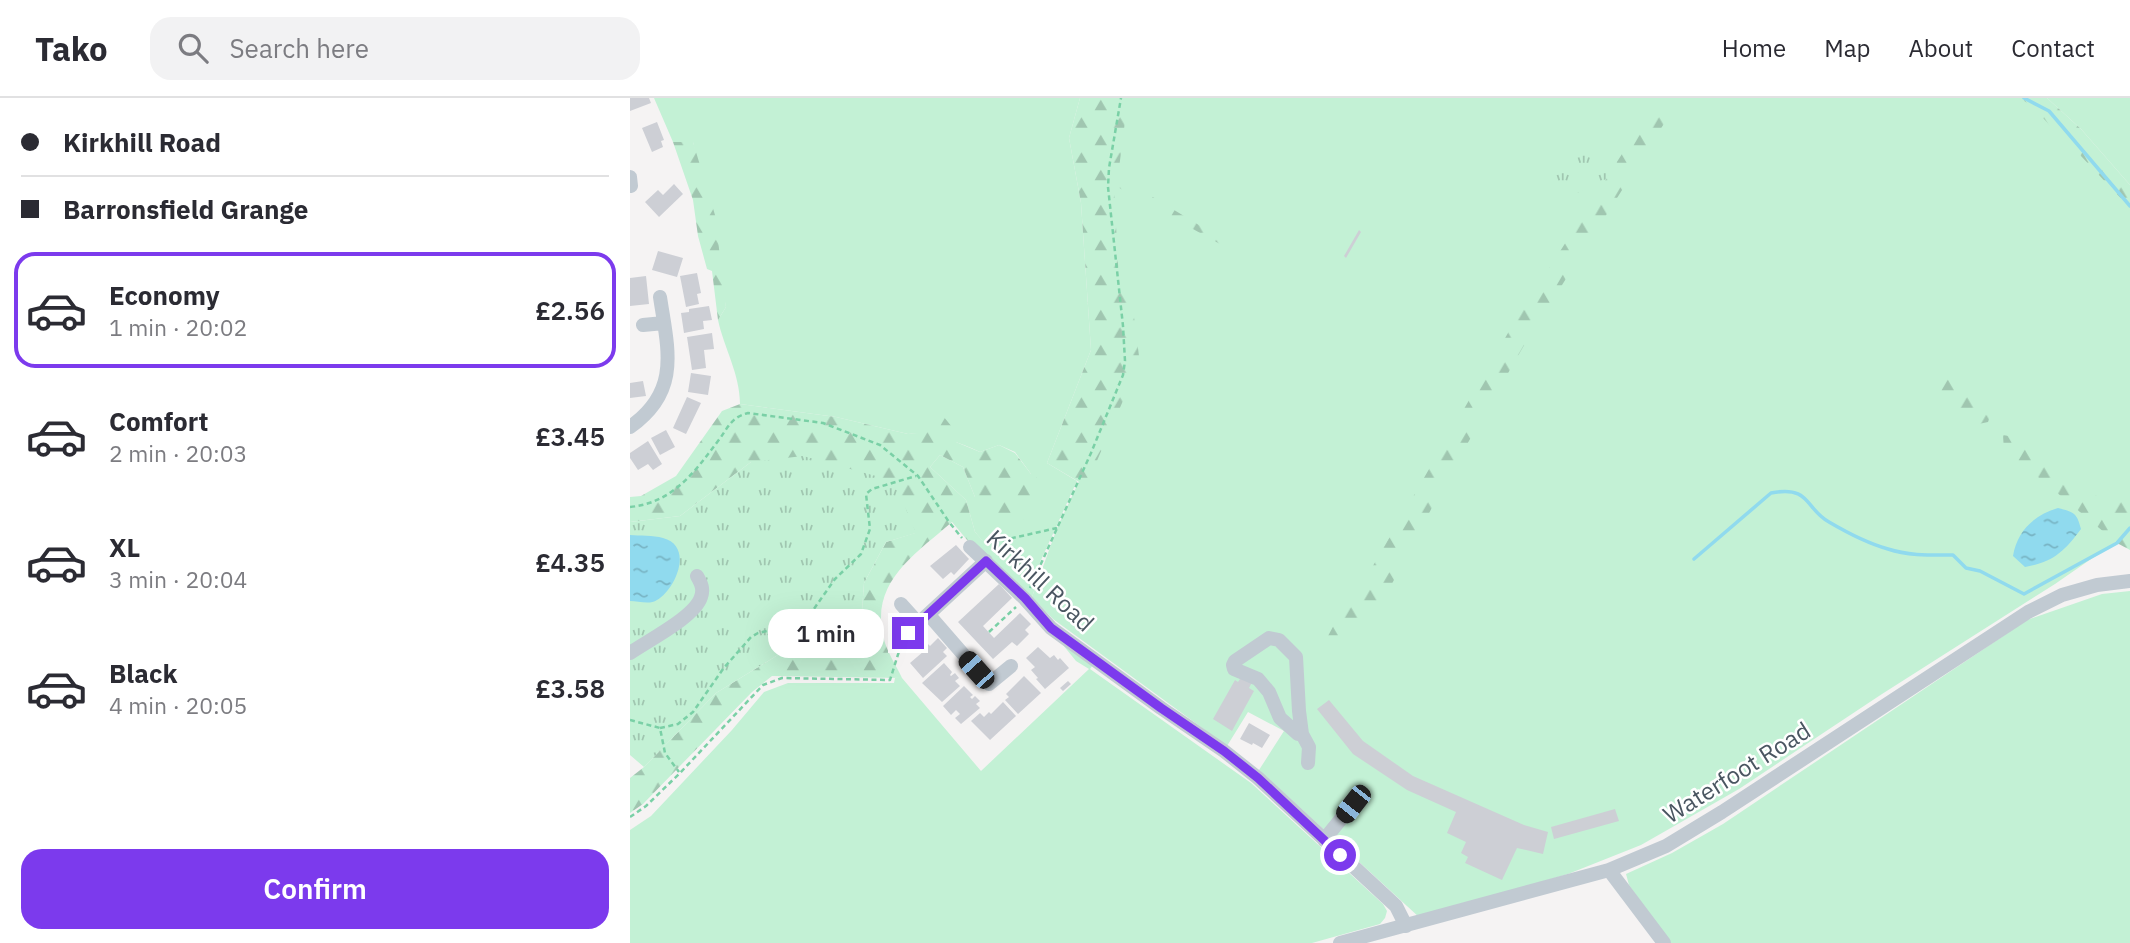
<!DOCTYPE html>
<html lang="en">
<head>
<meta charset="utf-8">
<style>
	:root { --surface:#fff; --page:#f2f2f3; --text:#2b2b33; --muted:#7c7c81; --line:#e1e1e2; --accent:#7c3aed }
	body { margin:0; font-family:"IBM Plex Sans",sans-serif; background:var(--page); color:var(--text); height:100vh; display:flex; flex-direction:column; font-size:26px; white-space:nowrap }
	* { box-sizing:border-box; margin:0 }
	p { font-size:23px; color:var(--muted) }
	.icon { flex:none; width:38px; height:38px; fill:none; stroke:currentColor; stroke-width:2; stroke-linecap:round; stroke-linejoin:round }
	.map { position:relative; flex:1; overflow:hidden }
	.drawer { display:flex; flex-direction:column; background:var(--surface); width:630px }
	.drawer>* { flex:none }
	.top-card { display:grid; align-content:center; height:154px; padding:0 21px; background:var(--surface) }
	.end { position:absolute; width:32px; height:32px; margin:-16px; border:9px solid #7c3aed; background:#fff; box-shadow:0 0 0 4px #fff }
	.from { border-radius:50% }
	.bubble { position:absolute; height:49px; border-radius:21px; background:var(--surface); box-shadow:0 7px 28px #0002; font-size:23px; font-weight:600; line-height:49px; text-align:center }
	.car { position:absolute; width:21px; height:42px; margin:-21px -10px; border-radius:9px; box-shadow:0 0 5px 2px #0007; background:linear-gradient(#222 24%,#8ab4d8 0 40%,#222 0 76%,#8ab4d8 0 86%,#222 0) }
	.top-card b { display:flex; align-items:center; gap:24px; height:66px; font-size:26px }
	.top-card b+b { border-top:2px solid var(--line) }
	.top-card i { width:18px; height:18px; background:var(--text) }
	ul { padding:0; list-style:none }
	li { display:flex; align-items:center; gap:21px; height:116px; margin:0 14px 10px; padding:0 7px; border:4px solid transparent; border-radius:21px }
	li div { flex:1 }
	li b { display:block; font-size:26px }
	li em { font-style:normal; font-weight:600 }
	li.selected { border-color:var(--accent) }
	li>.icon { width:63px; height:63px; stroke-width:1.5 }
	.primary-button { display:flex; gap:14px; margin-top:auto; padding:14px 21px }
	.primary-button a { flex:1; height:80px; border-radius:21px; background:var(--accent); color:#fff; font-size:28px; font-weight:600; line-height:80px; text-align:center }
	header { display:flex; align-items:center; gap:42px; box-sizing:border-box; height:98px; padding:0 35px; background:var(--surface); border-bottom:2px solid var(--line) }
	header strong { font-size:33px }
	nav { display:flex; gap:38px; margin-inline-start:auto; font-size:24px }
	.search { width:490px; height:63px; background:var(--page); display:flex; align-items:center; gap:18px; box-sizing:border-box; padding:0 24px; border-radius:21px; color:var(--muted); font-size:26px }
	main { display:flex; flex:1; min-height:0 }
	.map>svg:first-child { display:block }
	.grass { fill:#c3f1d5 }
	.forest { fill:url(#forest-firs) }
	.park { fill:url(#park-tufts) }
	.water { fill:url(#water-ripples) }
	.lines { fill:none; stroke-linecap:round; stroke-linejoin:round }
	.stream { stroke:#90daee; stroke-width:3.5 }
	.building { fill:#cdcfd5 }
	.path { stroke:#7ad0a6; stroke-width:2.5; stroke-dasharray:5 3.5; stroke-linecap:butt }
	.minor { stroke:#c1cad2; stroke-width:14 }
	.route { stroke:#7c3aed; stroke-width:9 }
	.labels { text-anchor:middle; stroke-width:5; stroke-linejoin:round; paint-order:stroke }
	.street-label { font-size:24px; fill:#4a5661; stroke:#fff }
</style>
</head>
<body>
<header>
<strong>Tako</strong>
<div class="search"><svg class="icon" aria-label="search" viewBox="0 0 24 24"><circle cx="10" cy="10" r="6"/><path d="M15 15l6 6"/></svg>Search here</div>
<nav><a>Home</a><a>Map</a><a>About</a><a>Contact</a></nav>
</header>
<main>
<section class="drawer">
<div class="top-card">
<b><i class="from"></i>Kirkhill Road</b>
<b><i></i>Barronsfield Grange</b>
</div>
<ul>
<li class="selected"><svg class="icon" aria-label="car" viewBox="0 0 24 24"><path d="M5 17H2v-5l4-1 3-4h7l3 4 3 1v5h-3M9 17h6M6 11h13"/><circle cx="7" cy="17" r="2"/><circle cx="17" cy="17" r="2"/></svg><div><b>Economy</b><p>1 min · 20:02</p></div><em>£2.56</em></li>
<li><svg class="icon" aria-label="car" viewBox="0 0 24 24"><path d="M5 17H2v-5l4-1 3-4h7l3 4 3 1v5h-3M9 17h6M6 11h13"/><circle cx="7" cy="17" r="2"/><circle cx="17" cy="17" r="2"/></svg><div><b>Comfort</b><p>2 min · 20:03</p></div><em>£3.45</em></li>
<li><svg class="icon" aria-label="car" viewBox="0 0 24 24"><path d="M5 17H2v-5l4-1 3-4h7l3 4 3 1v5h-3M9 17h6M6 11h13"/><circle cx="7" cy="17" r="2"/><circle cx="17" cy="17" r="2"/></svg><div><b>XL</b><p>3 min · 20:04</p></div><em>£4.35</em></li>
<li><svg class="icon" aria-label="car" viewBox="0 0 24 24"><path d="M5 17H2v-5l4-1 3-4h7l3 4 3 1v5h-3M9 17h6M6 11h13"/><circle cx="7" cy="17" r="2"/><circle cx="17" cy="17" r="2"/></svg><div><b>Black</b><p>4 min · 20:05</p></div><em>£3.58</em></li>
</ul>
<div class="primary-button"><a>Confirm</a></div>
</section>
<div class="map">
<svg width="1500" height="845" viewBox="0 0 1500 845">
	<defs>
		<pattern id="forest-firs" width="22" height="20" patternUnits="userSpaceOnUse" patternTransform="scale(1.75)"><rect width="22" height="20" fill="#c3f1d5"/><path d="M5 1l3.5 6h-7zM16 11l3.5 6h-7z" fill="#a0c6b0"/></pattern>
		<pattern id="park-tufts" width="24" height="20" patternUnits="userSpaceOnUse" patternTransform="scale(1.75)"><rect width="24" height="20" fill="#c3f1d5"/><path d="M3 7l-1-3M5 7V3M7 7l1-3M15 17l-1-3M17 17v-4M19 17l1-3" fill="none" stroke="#a0c6b0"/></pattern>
		<pattern id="water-ripples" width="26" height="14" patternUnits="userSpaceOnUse" patternTransform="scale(1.75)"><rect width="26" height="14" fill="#90daee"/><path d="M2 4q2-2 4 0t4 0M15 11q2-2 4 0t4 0" fill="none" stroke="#78b4c4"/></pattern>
	</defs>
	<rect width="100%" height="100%" fill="#f5f3f3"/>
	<!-- grass -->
	<path class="grass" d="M24 0H450L439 40 451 105 461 252 417 365 447 383 406 473 381 458 370 463 345 434 336 402 300 369 310 357 333 369 345 399 401 376 385 354 369 347 350 354C328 344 303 334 278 336L206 319 110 306C110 276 94 250 88 222L96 209 63 44H43Z
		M491 0H1408L1500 97V434L1425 486 1252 596 1109 691 1011 747 938 776 790 820 629 672 654 633 618 614 597 648 423 521 402 499 427 430 451 379 484 152 480 119Z
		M1417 0H1500V87L1451 31Z
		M1500 493V845H1040L999 787 996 776 1042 755 1093 726 1397 522 1472 496Z
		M433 547 463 567 460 571 621 685 753 806 757 813 755 820 750 826 682 845H0V732L21 718 102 632 134 594 158 585H264L265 580H272L351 673 459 571 446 563Z"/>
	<!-- forest -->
	<path class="forest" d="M450 0H498L488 78 625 161 624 165 484 87 489 185 503 211 509 258 502 282 456 388 417 365 461 252 451 105 439 40Z
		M1390 0H1417L1451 31 1500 87V110L1451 58 1438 38 1424 32 1403 9Z
		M1032 9 1042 13 896 244 817 381 745 518 700 560 691 551 705 525 733 485 878 235 1020 12Z
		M43 44H63L85 117 96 209 88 222 82 173 77 171 68 138 63 102Z
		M1315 274 1364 307 1358 324 1344 327 1306 289Z
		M110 306 206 319 278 336 289 335 298 315 313 318 327 335 326 344 350 354 369 347 385 355 401 376 407 379 396 422 368 415 345 399 333 369 310 357 300 369 336 402 345 434 370 462 381 458 410 476 402 499 394 510 322 424C283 458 237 486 255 545 259 557 267 569 272 580L142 578 122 594 13 706 0 715V680L14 669 86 595 161 549 230 540 234 485 256 444 285 435 121 364 50 418 0 424V399L11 398 46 378 92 313Z
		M1373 337 1395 341 1478 407 1500 400V452L1487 445 1413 383 1374 353Z"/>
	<!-- park -->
	<path class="park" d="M946 39 979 56 987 64 976 81 945 96 925 84 928 60Z
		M173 358 264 383 286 435 256 444 234 485 230 540 161 549 86 595 14 669 0 657V424L50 418 121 364Z"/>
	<!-- water -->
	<path class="water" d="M1428 410C1444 414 1447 415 1451 431 1434 454 1423 464 1395 469L1383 458C1387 433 1404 417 1428 410Z
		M0 437C10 438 23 437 33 440 64 448 46 491 27 502 20 507 8 503 0 503Z"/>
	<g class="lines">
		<!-- stream -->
		<path class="stream" d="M1394 0 1419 13 1500 108
			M1064 461 1141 395C1181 387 1175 411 1199 424 1216 434 1240 446 1258 451 1279 458 1302 457 1323 457L1336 470 1350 473 1394 496 1487 445 1500 430"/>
	</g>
	<!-- building -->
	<path class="building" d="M0 0H19L21 5 0 13Z
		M27 24 34 42 31 43 33 49 22 54 12 30Z
		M44 86 53 96 29 119 15 104 28 92 33 97Z
		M729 132 731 134 716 160 714 158Z
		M28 153 53 160 47 179 22 172Z
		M67 175 71 195 67 196 69 206 56 209 50 178Z
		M16 178 19 206 0 208V180Z
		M79 208 82 222 73 223 74 231 54 235 51 215 59 214V211Z
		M82 235 84 251 74 252 76 270 62 272 57 239Z
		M61 275 81 278 78 297 58 294Z
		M13 283 16 298 0 300V285Z
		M57 299 71 305 56 336 43 330Z
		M36 332 45 349 30 357 21 340Z
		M18 343 32 366 23 372 18 366 8 372 0 360V355Z
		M326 447 339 461 324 477 321 474 313 481 300 468Z
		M369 486 382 500 353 528 364 540 390 515 401 526 395 532 399 536 387 548 382 544 363 561 328 524Z
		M308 540 317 550 313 554 317 558 293 580 280 565 294 553 291 550 297 545 300 548Z
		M408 549 420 560 424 557 428 562 430 560 439 570 415 591 406 581 408 580 401 572 405 569 396 560Z
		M314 565 322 574 320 577 321 578 325 575 329 580 325 583 330 588 312 604 292 585Z
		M394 578 411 595 388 616 375 602 379 599 376 596Z
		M612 578 622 584 619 590 624 593 602 633 583 621 605 582 608 584Z
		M438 583 441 586 433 593 430 590Z
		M334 588 343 597 340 599 342 601 345 598 350 603 346 606 350 610 331 626 325 620 330 616 326 612 321 617 313 608Z
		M699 602 733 643 783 678 894 727 918 734 913 756 887 750 872 782 835 765 838 759 831 755 836 744 817 735 826 714 777 692 723 656 687 611Z
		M373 604 386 618 360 642 341 623 350 615 354 619 359 614 361 616Z
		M619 625 640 637 632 650 623 645 622 647 610 641Z
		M985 711 989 723 924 741 921 729Z"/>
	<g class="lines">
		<!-- path -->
		<path class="path" d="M0 409C42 405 64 375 88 343 98 330 101 319 118 315L193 325 250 347 288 378 319 424 332 440
			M356 446 427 430
			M400 490 461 355 493 277 495 263 493 228 478 89 479 70 491 0
			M359 534 386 509
			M0 622 30 630 35 655 49 674
			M30 630 48 626 63 614 93 571 121 539 128 535 168 526 181 515 205 481 231 456 240 431 236 396 242 391 286 378
			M0 719 16 708 50 675 133 587 152 580 260 582 271 547"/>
		<!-- minor -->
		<path class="minor" d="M0 79 1 88
			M13 227 34 225
			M0 329C51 293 38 252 30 199
			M340 449 395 501 421 530 531 610 594 653 628 680 766 808 776 828
			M271 506 289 526
			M299 517 359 586 381 568
			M278 535 356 463
			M0 555C17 543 65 519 71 499 74 491 71 485 67 478
			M672 636H668L650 620 639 594 628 581 604 571 603 567 605 563 639 540 649 542 666 559 669 613 672 636 679 649 678 665
			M694 742 723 706
			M979 772 1034 845
			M710 845 979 772 1036 748 1092 714 1398 514 1432 497 1467 487 1500 483"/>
	</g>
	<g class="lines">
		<!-- route -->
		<path class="route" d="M278 535 356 463 395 500 421 530 531 610 594 653 628 680 710 757"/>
	</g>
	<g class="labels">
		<!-- street labels -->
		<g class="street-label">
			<text transform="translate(410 483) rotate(43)" y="8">Kirkhill Road</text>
			<text transform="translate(1107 675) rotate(-32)" y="8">Waterfoot Road</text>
		</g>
	</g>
</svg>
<i class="end from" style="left:710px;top:757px"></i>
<i class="end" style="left:278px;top:535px"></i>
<div class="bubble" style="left:138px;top:511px;width:116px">1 min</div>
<i class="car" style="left:346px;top:572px;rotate:318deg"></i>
<i class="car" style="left:723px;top:706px;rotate:218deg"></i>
</div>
</main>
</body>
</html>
